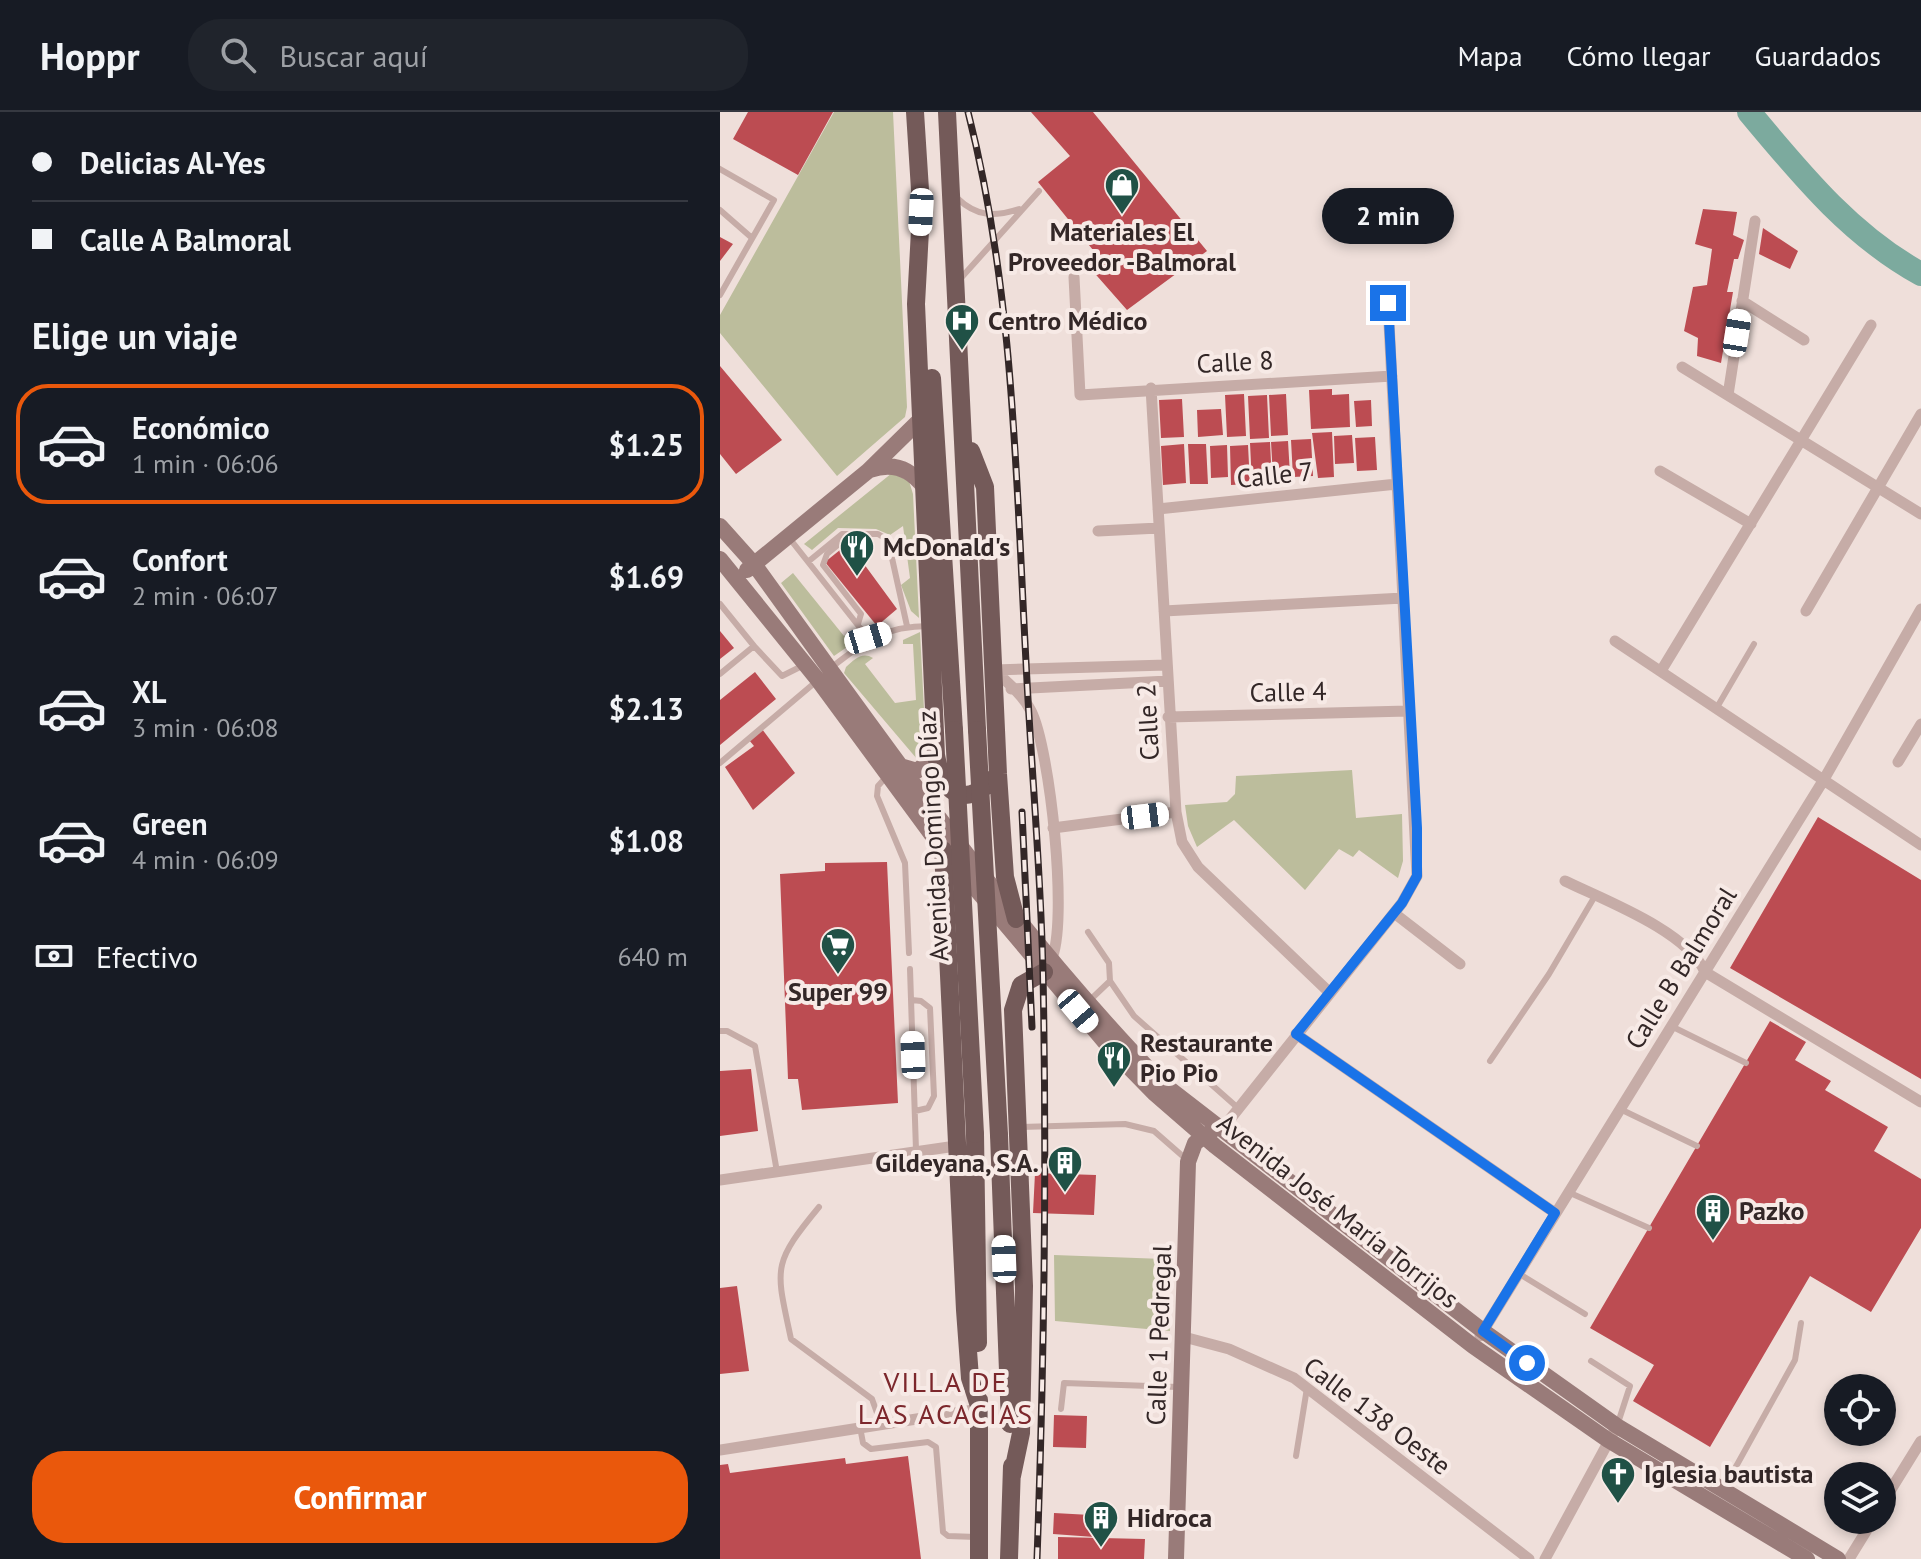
<!DOCTYPE html>
<html lang="es">
<head>
<meta charset="utf-8">
<style>
	:root { --surface:#171b24; --page:#20242c; --text:#f1f3f6; --muted:#9ea1a6; --line:#363941; --accent:#ea580c }
	body { margin:0; font-family:"PT Sans",sans-serif; background:var(--page); color:var(--text); height:100vh; display:flex; flex-direction:column; font-size:30px; white-space:nowrap }
	* { box-sizing:border-box; margin:0 }
	p { font-size:26px; color:var(--muted) }
	.icon { flex:none; width:44px; height:44px; fill:none; stroke:currentColor; stroke-width:2; stroke-linecap:round; stroke-linejoin:round }
	.map { position:relative; flex:1; overflow:hidden }
	.panel { display:flex; flex-direction:column; background:var(--surface); width:720px }
	.panel>* { flex:none }
	.guide { display:grid; align-content:center; height:176px; padding:0 32px; background:var(--surface) }
	.buttons { position:absolute; left:1104px; top:1262px; display:grid; gap:16px }
	.buttons a { display:grid; place-items:center; width:72px; height:72px; border-radius:50%; background:var(--surface); box-shadow:0 4px 12px #0003; font-size:40px }
	.end { position:absolute; width:36px; height:36px; margin:-18px; border:10px solid #1a73e8; background:#fff; box-shadow:0 0 0 4px #fff }
	.from { border-radius:50% }
	.bubble { position:absolute; height:56px; border-radius:28px; background:var(--surface); box-shadow:0 4px 12px #0003; font-size:26px; font-weight:800; line-height:56px; text-align:center }
	.car { position:absolute; width:24px; height:48px; margin:-24px -12px; border-radius:10px; box-shadow:0 0 6px 2px #0007; background:linear-gradient(#fff 24%,#345 0 40%,#fff 0 76%,#345 0 86%,#fff 0) }
	.guide b { display:flex; align-items:center; gap:28px; height:76px; font-size:30px }
	.guide b+b { border-top:2px solid var(--line) }
	.guide i { width:20px; height:20px; background:var(--text) }
	ul { padding:0; list-style:none }
	li { display:flex; align-items:center; gap:24px; height:120px; margin:0 16px 12px; padding:0 16px; border:4px solid transparent; border-radius:32px }
	li div { flex:1 }
	li b { display:block; font-size:30px }
	li em { font-style:normal; font-weight:800 }
	li.on { border-color:var(--accent) }
	li>.icon { width:72px; height:72px; stroke-width:1.5 }
	h2 { padding:0 32px; font-size:36px; line-height:96px }
	.pay { display:flex; align-items:center; gap:20px; height:88px; padding:0 32px; font-size:30px }
	.pay p { margin-inline-start:auto }
	.primary-button { display:flex; gap:16px; margin-top:auto; padding:16px 32px }
	.primary-button a { flex:1; height:92px; border-radius:32px; background:var(--accent); color:#fff; font-size:32px; font-weight:800; line-height:92px; text-align:center }
	header { display:flex; align-items:center; gap:48px; box-sizing:border-box; height:112px; padding:0 40px; background:var(--surface); border-bottom:2px solid var(--line) }
	header strong { font-size:38px }
	nav { display:flex; gap:44px; margin-inline-start:auto; font-size:28px }
	.search { width:560px; height:72px; background:var(--page); display:flex; align-items:center; gap:20px; box-sizing:border-box; padding:0 28px; border-radius:32px; color:var(--muted); font-size:30px }
	main { display:flex; flex:1; min-height:0 }
	.map>svg:first-child { display:block }
	.green { fill:#bcbd9c }
	.lines { fill:none; stroke-linecap:round; stroke-linejoin:round }
	.river { stroke:#7caa9e; stroke-width:24 }
	.building { fill:#bc4c52 }
	.lane { stroke:#c6aca7; stroke-width:6 }
	.street { stroke:#c6aca7; stroke-width:11 }
	.secondary { stroke:#997b79; stroke-width:16 }
	.primary { stroke:#745a59; stroke-width:18 }
	.rail-casing { stroke:#332727; stroke-width:7 }
	.rail { stroke:#f7eae6; stroke-width:4; stroke-dasharray:12; stroke-linecap:butt }
	.primary-bridge { stroke:#745a59; stroke-width:18 }
	.route { stroke:#1a73e8; stroke-width:10 }
	.labels { text-anchor:middle; stroke-width:8; stroke-linejoin:round; paint-order:stroke }
	.poi-label { font-size:26px; font-weight:bold; fill:#332727; stroke:#f7eae6; text-anchor:start }
	.street-label { font-size:26px; fill:#332727; stroke:#f7eae6 }
	.neighbourhood-label { font-size:28px; letter-spacing:2px; fill:#7c272c; stroke:#f7eae6 }
</style>
</head>
<body>
<header>
<strong>Hoppr</strong>
<div class="search"><svg class="icon" aria-label="search" viewBox="0 0 24 24"><circle cx="10" cy="10" r="6"/><path d="M15 15l6 6"/></svg>Buscar aquí</div>
<nav><a>Mapa</a><a>Cómo llegar</a><a>Guardados</a></nav>
</header>
<main>
<section class="panel">
<div class="guide">
<b><i class="from"></i>Delicias Al-Yes</b>
<b><i></i>Calle A Balmoral</b>
</div>
<h2>Elige un viaje</h2>
<ul>
<li class="on"><svg class="icon" aria-label="car" viewBox="0 0 24 24"><path d="M5 17H2v-5l4-1 3-4h7l3 4 3 1v5h-3M9 17h6M6 11h13"/><circle cx="7" cy="17" r="2"/><circle cx="17" cy="17" r="2"/></svg><div><b>Económico</b><p>1 min · 06:06</p></div><em>$1.25</em></li>
<li><svg class="icon" aria-label="car" viewBox="0 0 24 24"><path d="M5 17H2v-5l4-1 3-4h7l3 4 3 1v5h-3M9 17h6M6 11h13"/><circle cx="7" cy="17" r="2"/><circle cx="17" cy="17" r="2"/></svg><div><b>Confort</b><p>2 min · 06:07</p></div><em>$1.69</em></li>
<li><svg class="icon" aria-label="car" viewBox="0 0 24 24"><path d="M5 17H2v-5l4-1 3-4h7l3 4 3 1v5h-3M9 17h6M6 11h13"/><circle cx="7" cy="17" r="2"/><circle cx="17" cy="17" r="2"/></svg><div><b>XL</b><p>3 min · 06:08</p></div><em>$2.13</em></li>
<li><svg class="icon" aria-label="car" viewBox="0 0 24 24"><path d="M5 17H2v-5l4-1 3-4h7l3 4 3 1v5h-3M9 17h6M6 11h13"/><circle cx="7" cy="17" r="2"/><circle cx="17" cy="17" r="2"/></svg><div><b>Green</b><p>4 min · 06:09</p></div><em>$1.08</em></li>
</ul>
<div class="pay"><svg class="icon" aria-label="cash" viewBox="0 0 24 24"><path d="M3 7h18v10H3z"/><circle cx="12" cy="12" r="2"/></svg>Efectivo<p>640 m</p></div>
<div class="primary-button"><a>Confirmar</a></div>
</section>
<div class="map">
<svg width="1201" height="1447" viewBox="0 0 1201 1447">
	<rect width="100%" height="100%" fill="#efdfda"/>
	<!-- green -->
	<path class="green" d="M114 0H173L187 295 185 305 117 364 0 221V203Z
		M172 361 189 369 193 382 199 506 191 499 181 473 190 466 183 414 170 423 156 417 118 416 92 438 84 432Z
		M73 461 124 524 132 518 135 523 130 533 114 544 61 471Z
		M200 520 206 636 197 647 124 561 126 555C134 548 142 539 153 546L145 552 175 591 196 588 193 532H183V528Z
		M632 658 636 706 682 702 683 749 678 766 639 738 633 745 619 737 585 778 514 708 477 735 468 714 465 693 507 690 515 682 516 664Z
		M334 1143 444 1147 450 1219 335 1209Z"/>
	<g class="lines">
		<!-- river -->
		<path class="river" d="M1029 0C1080 61 1130 123 1201 162"/>
	</g>
	<!-- building -->
	<path class="building" d="M28 0H113L78 63 13 27Z
		M311 0H373L487 139 407 198 363 148 373 138 318 70 350 44Z
		M983 97 1017 100 1013 123 1024 128 1018 147H1014L1007 180H1013L1001 251 977 244 978 226 964 219 973 175 987 173 992 137 975 132Z
		M1043 116 1078 139 1070 157 1039 142Z
		M0 125 13 132 0 149Z
		M0 254 62 328 16 362 0 342Z
		M612 277V283L629 282 630 315 591 317 589 278Z
		M524 282 526 324 507 325 505 283Z
		M566 282 568 323 551 324 549 283Z
		M547 283 549 326 530 327 528 284Z
		M462 287 464 325 441 326 439 288Z
		M651 288 652 314 636 315 634 289Z
		M501 297 503 323 478 325 477 298Z
		M612 320 614 365 598 366 592 321Z
		M632 323 634 351 615 352 614 324Z
		M655 325 657 358 637 359 635 326Z
		M591 327 593 364 573 365 571 328Z
		M568 329 570 363 553 364 551 330Z
		M550 330 552 371 532 372 530 331Z
		M464 332 466 371 443 373 441 334Z
		M468 332H486L488 372H470Z
		M507 333 508 365 491 366 490 334Z
		M528 333 530 372 511 373 510 334Z
		M125 434 142 454 144 452 177 497 157 514 105 450Z
		M0 519 14 536 0 547Z
		M35 560 56 587 0 633V588Z
		M42 617 75 661 33 698 5 655 34 634 29 628Z
		M1098 705 1201 768V967L1010 856Z
		M167 750 178 991 82 998 78 967H68L60 762 105 759V751Z
		M1050 909 1086 930 1075 948 1111 969 1105 978 1168 1015 1154 1039 1201 1067V1116L1151 1200 1090 1164 990 1335 913 1289 934 1253 870 1216Z
		M31 957 38 1019 0 1024V959Z
		M315 1061 376 1063 374 1103 313 1101Z
		M17 1174 29 1259 0 1262V1176Z
		M334 1303 367 1304 366 1336 333 1335Z
		M188 1344 201 1447H0V1353L8 1352 10 1361 125 1346 126 1352Z
		M334 1401 389 1404 388 1426 333 1422Z
		M338 1425 425 1427 424 1447H338Z"/>
	<g class="lines">
		<!-- lane -->
		<path class="lane" d="M0 57 54 88 0 183
			M237 86C257 105 274 105 299 97
			M0 98 32 126
			M241 166 319 79
			M131 422 107 442 103 453 141 502 138 512
			M70 427 148 526
			M89 449 122 422H158L168 428 187 514
			M0 492 34 534
			M112 555C145 529 165 514 209 514
			M0 562 34 534 62 564 82 554
			M996 597 1034 532
			M0 651 98 568
			M167 664 158 674 157 684 185 751 189 841
			M368 820 389 851 390 869 414 904 518 996
			M190 857 196 1038
			M192 888 201 889 210 896 214 984 208 996 195 999
			M369 889 390 869
			M951 914 1026 951
			M0 919H7L35 934 57 1060
			M770 949 829 862 875 784
			M900 997 977 1034
			M301 1015 405 1012 434 1019 466 1047
			M848 1080 929 1116
			M99 1095C51 1153 56 1156 71 1227L152 1287 161 1312
			M798 1161 865 1202
			M871 1249 910 1274 898 1311
			M341 1297 344 1271 458 1275
			M140 1315 143 1331 151 1337 208 1330 216 1335 223 1420 228 1424 256 1425
			M576 1344 587 1276
			M1003 1378 1075 1248 1081 1211"/>
		<!-- street -->
		<path class="street" d="M354 165 360 283 672 264
			M1022 189 1084 228
			M962 255 1201 402
			M431 276 456 700 462 730 478 755 610 881
			M1008 283 1035 109
			M940 359 1031 412
			M438 397 677 372
			M378 419 439 416
			M444 499 683 486
			M1086 499 1201 302
			M895 529 1201 733
			M274 558C287 570 303 583 311 599 330 636 349 813 331 848
			M274 558 447 553
			M941 559 1151 213
			M291 577 448 569
			M448 605 688 599
			M1178 650 1201 612
			M333 716 456 700
			M845 769C884 788 967 819 985 860L1201 990
			M674 801 740 852
			M576 922 835 1101
			M498 1016 507 1011 682 791 697 764 668 191
			M0 1068 236 1034
			M760 1224 1103 669 1201 497
			M464 1225 509 1237 574 1266 809 1447
			M0 1338 260 1297
			M1162 1392 1201 1329
			M825 1447 897 1314
			M1129 1447 1153 1408"/>
		<!-- secondary -->
		<path class="secondary" d="M150 358C172 350 190 356 204 375
			M0 414 34 452C163 630 288 812 442 971L763 1219 897 1314 1118 1447
			M0 447 98 568 223 738 390 936 434 981 495 1034 753 1234 888 1328 1087 1447
			M27 458 148 359 201 307
			M180 654 197 659 216 643
			M456 1447 468 1050 475 1031 492 1019"/>
		<!-- primary -->
		<path class="primary" d="M195 0 202 109
			M227 0 257 618
			M201 100 196 192 216 643C223 685 247 698 278 662
			M212 266 234 618
			M251 339 265 375 278 662 285 765 296 807
			M223 738 245 1198 250 1266 260 1297
			M255 1022 258 1231
			M279 1023 290 1312
			M292 1364 301 1321 304 1174 293 898 301 873 324 860
			M259 1447V1288
			M289 1447 292 1354"/>
		<defs>
			<path id="rail" d="M248 0C294 180 296 365 306 550 311 654 321 759 323 863 327 1058 324 1253 317 1447
				M302 700 312 915"/>
		</defs>
		<!-- rail casing -->
		<use href="#rail" class="rail-casing"/>
		<!-- rail -->
		<use href="#rail" class="rail"/>
		<!-- primary-bridge -->
		<path class="primary-bridge" d="M234 618 255 1022
			M257 618 279 1023"/>
	</g>
	<g class="lines">
		<!-- route -->
		<path class="route" d="M668 191 697 716V764L682 791 576 922 835 1101 763 1219 807 1251"/>
	</g>
	<!-- icons -->
	<defs>
		<symbol id="shop-pin" viewBox="-11 -11 22 30"><path d="M0 17L-7.5 6A9.5 9.5 0 1 1 7.5 6Z" fill="#205146" stroke="#f7eae6"/><path d="M-5-2.5h2.3a2.7 3.5 0 0 1 5.4 0H5L5.5 6h-11ZM-1.5-2.5h3a1.5 2.3 0 0 0-3 0Z" fill="#fff"/></symbol>
		<symbol id="hospital-pin" viewBox="-11 -11 22 30"><path d="M0 17L-7.5 6A9.5 9.5 0 1 1 7.5 6Z" fill="#205146" stroke="#f7eae6"/><path d="M-5-5h3v3.5h4V-5h3V5h-3V1.5h-4V5h-3Z" fill="#fff"/></symbol>
		<symbol id="restaurant-pin" viewBox="-11 -11 22 30"><path d="M0 17L-7.5 6A9.5 9.5 0 1 1 7.5 6Z" fill="#205146" stroke="#f7eae6"/><path d="M-5-6h1v4h1v-4h1v4h1v-4h1v5L-1.5 .5V6h-2V.5L-5-1ZM5-6V6H3V1.5H1.5Q1.5-4 5-6Z" fill="#fff"/></symbol>
		<symbol id="supermarket-pin" viewBox="-11 -11 22 30"><path d="M0 17L-7.5 6A9.5 9.5 0 1 1 7.5 6Z" fill="#205146" stroke="#f7eae6"/><path d="M-6-5.5h2.5l.6 2H6L4.5 2H-2.5L-4.4-4H-6ZM-1.5 3.2a1.3 1.3 0 1 0 .1 0ZM3 3.2a1.3 1.3 0 1 0 .1 0Z" fill="#fff"/></symbol>
		<symbol id="building-pin" viewBox="-11 -11 22 30"><path d="M0 17L-7.5 6A9.5 9.5 0 1 1 7.5 6Z" fill="#205146" stroke="#f7eae6"/><path d="M-4-6H4V6H1V3H-1V6H-4ZM-2.5-4.3h1.7v1.8h-1.7ZM.8-4.3h1.7v1.8H.8ZM-2.5-1h1.7V.8h-1.7ZM.8-1h1.7V.8H.8Z" fill="#fff"/></symbol>
		<symbol id="church-pin" viewBox="-11 -11 22 30"><path d="M0 17L-7.5 6A9.5 9.5 0 1 1 7.5 6Z" fill="#205146" stroke="#f7eae6"/><path d="M-1.2-6h2.4v3.5h3.3v2.4h-3.3V6h-2.4V-.1h-3.3v-2.4h3.3Z" fill="#fff"/></symbol>
	</defs>
	<g fill-rule="evenodd">
		<use href="#shop-pin" x="382" y="53" width="40" height="54"/>
		<use href="#hospital-pin" x="222" y="189" width="40" height="54"/>
		<use href="#restaurant-pin" x="117" y="415" width="40" height="54"/>
		<use href="#supermarket-pin" x="98" y="813" width="40" height="54"/>
		<use href="#restaurant-pin" x="374" y="926" width="40" height="54"/>
		<use href="#building-pin" x="325" y="1031" width="40" height="54"/>
		<use href="#building-pin" x="973" y="1079" width="40" height="54"/>
		<use href="#church-pin" x="878" y="1342" width="40" height="54"/>
		<use href="#building-pin" x="361" y="1386" width="40" height="54"/>
	</g>
	<g class="labels">
		<!-- poi labels -->
		<g class="poi-label">
			<text x="402" y="129" text-anchor="middle">Materiales El<tspan x="402" dy="30">Proveedor -Balmoral</tspan></text>
			<text x="268" y="218">Centro Médico</text>
			<text x="163" y="444">McDonald's</text>
			<text x="118" y="889" text-anchor="middle">Super 99</text>
			<text x="420" y="940">Restaurante<tspan x="420" dy="30">Pio Pio</tspan></text>
			<text x="319" y="1060" text-anchor="end">Gildeyana, S.A.</text>
			<text x="1019" y="1108">Pazko</text>
			<text x="924" y="1371">Iglesia bautista</text>
			<text x="407" y="1415">Hidroca</text>
		</g>
		<!-- street labels -->
		<g class="street-label">
			<text transform="translate(515 250) rotate(-3)" y="9">Calle 8</text>
			<text transform="translate(555 363) rotate(-6)" y="9">Calle 7</text>
			<text transform="translate(568 580) rotate(-1)" y="9">Calle 4</text>
			<text transform="translate(428 610) rotate(-93)" y="9">Calle 2</text>
			<text transform="translate(213 724) rotate(-93)" y="9">Avenida Domingo Díaz</text>
			<text transform="translate(961 856) rotate(-58)" y="9">Calle B Balmoral</text>
			<text transform="translate(618 1099) rotate(38)" y="9">Avenida José María Torrijos</text>
			<text transform="translate(439 1223) rotate(-88)" y="9">Calle 1 Pedregal</text>
			<text transform="translate(657 1304) rotate(37)" y="9">Calle 138 Oeste</text>
		</g>
		<!-- neighbourhood labels -->
		<g class="neighbourhood-label">
			<text x="226" y="1280">VILLA DE<tspan x="226" dy="32">LAS ACACIAS</tspan></text>
		</g>
	</g>
</svg>
<div class="buttons">
<a><svg class="icon" aria-label="locate" viewBox="0 0 24 24"><circle cx="12" cy="12" r="6"/><path d="M12 2v4M12 18v4M2 12h4M18 12h4"/></svg></a>
<a><svg class="icon" aria-label="layers" viewBox="0 0 24 24"><path d="M12 4l9 5-9 5-9-5zM3 14l9 5 9-5"/></svg></a>
</div>
<i class="end from" style="left:807px;top:1251px"></i>
<i class="end" style="left:668px;top:191px"></i>
<div class="bubble" style="left:602px;top:76px;width:132px">2 min</div>
<i class="car" style="left:201px;top:100px;rotate:183deg"></i>
<i class="car" style="left:1017px;top:221px;rotate:9deg"></i>
<i class="car" style="left:148px;top:526px;rotate:73deg"></i>
<i class="car" style="left:425px;top:704px;rotate:83deg"></i>
<i class="car" style="left:358px;top:899px;rotate:140deg"></i>
<i class="car" style="left:193px;top:943px;rotate:358deg"></i>
<i class="car" style="left:284px;top:1147px;rotate:358deg"></i>
</div>
</main>
</body>
</html>
